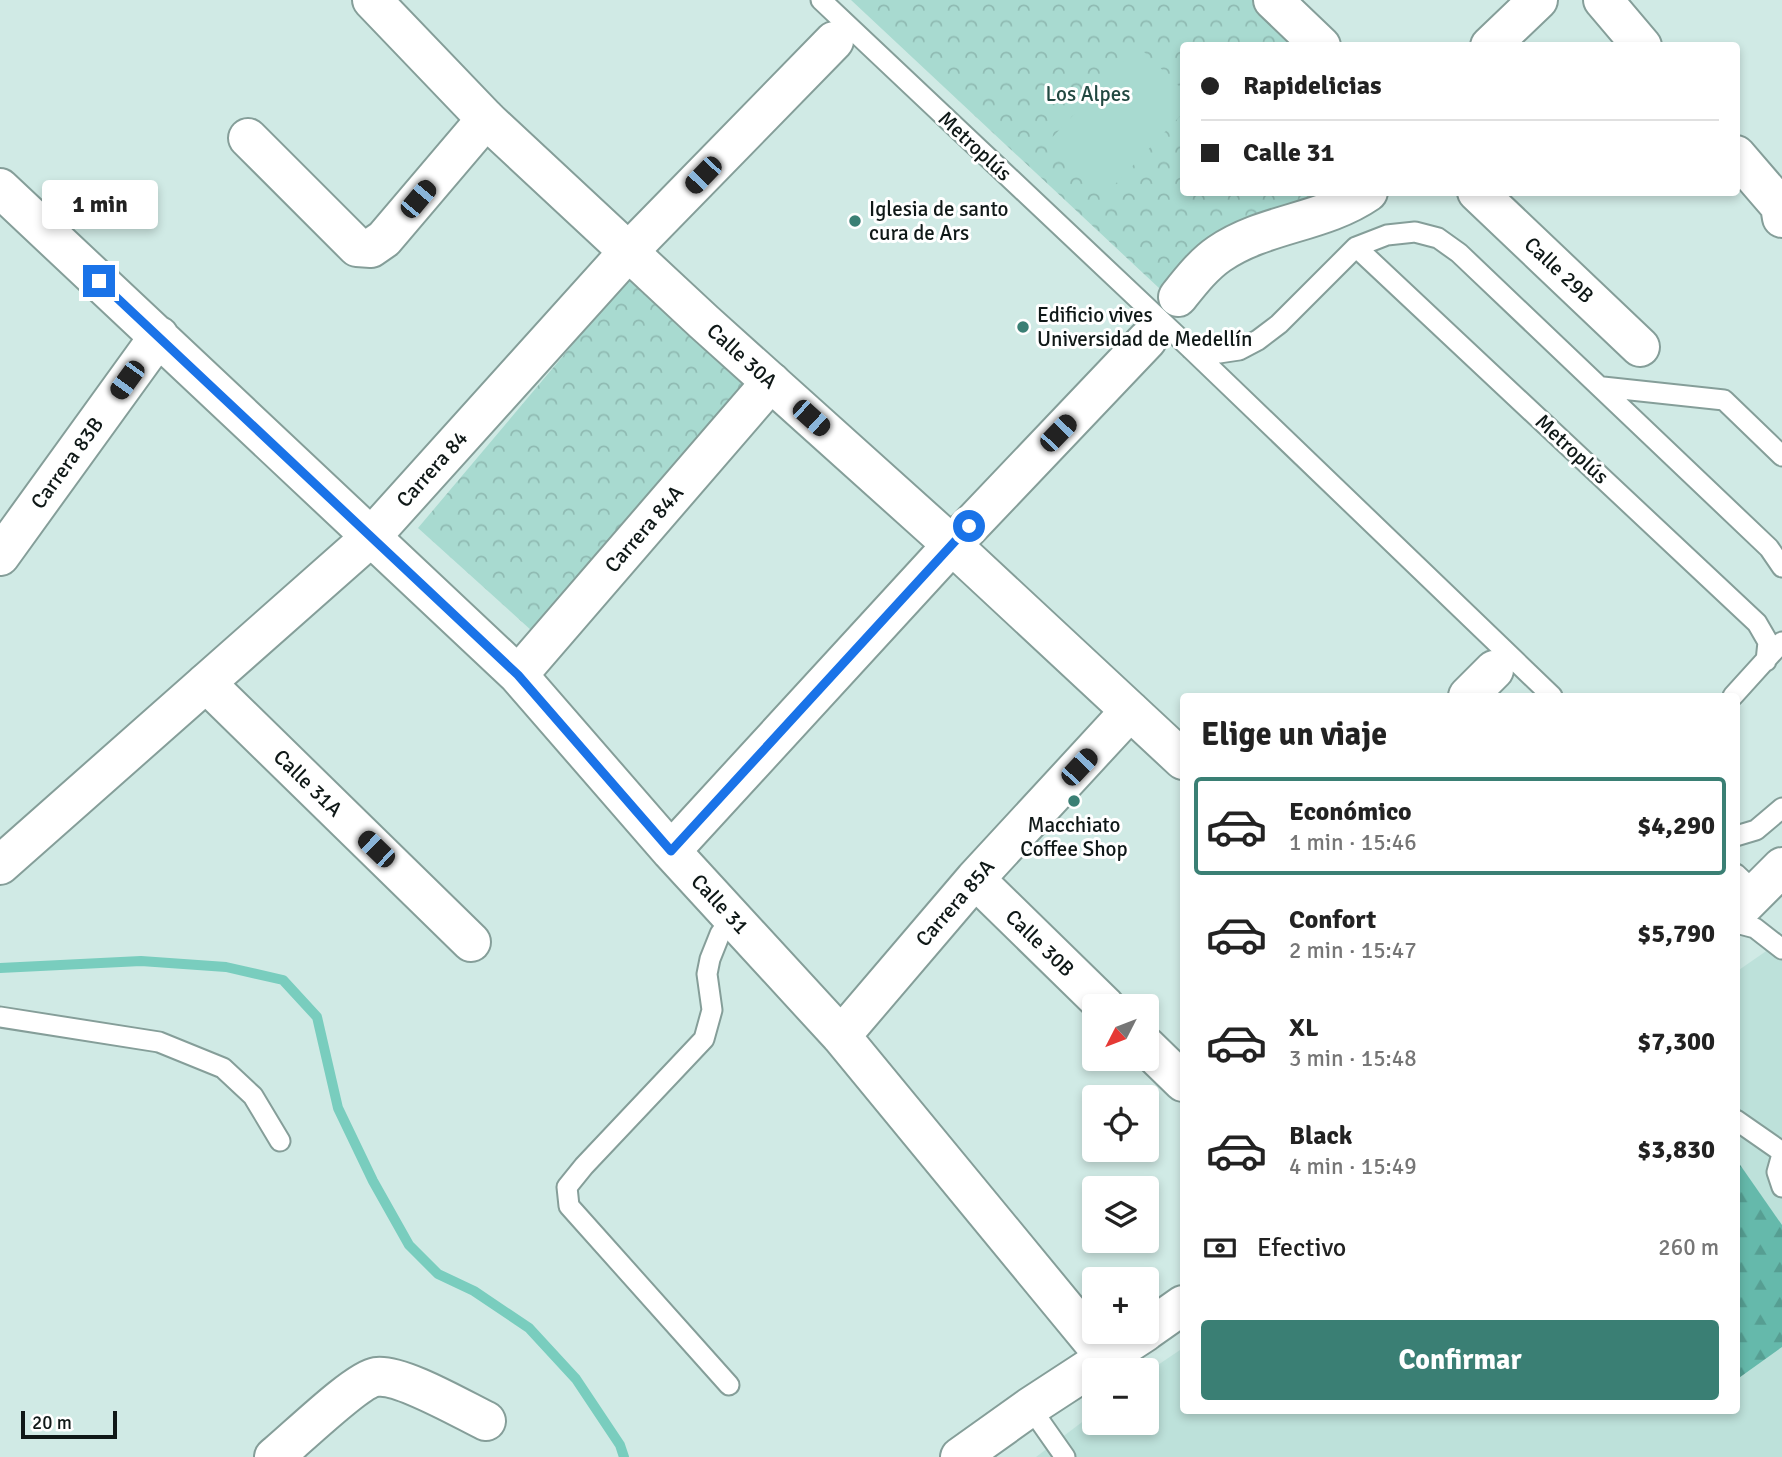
<!DOCTYPE html>
<html lang="es">
<head>
<meta charset="utf-8">
<style>
	:root { --surface:#fff; --page:#f2f2f2; --text:#222; --muted:#767676; --line:#e0e0e0; --accent:#3a7f74 }
	body { margin:0; font-family:Signika,sans-serif; background:var(--page); color:var(--text); height:100vh; display:flex; flex-direction:column; font-size:26px; white-space:nowrap }
	* { box-sizing:border-box; margin:0 }
	p { font-size:23px; color:var(--muted) }
	.icon { flex:none; width:38px; height:38px; fill:none; stroke:currentColor; stroke-width:2; stroke-linecap:round; stroke-linejoin:round }
	.map { position:relative; flex:1; overflow:hidden }
	.side { position:absolute; left:1180px; top:693px; width:560px; height:721px; display:flex; flex-direction:column; background:var(--surface); border-radius:7px; box-shadow:0 4px 10px #0003 }
	.side>* { flex:none }
	.banner { position:absolute; left:1180px; top:42px; width:560px; height:154px; border-radius:7px; box-shadow:0 4px 10px #0003; display:grid; align-content:center; height:154px; padding:0 21px; background:var(--surface) }
	.needle { width:46px; rotate:228deg }
	.tools { position:absolute; left:1082px; top:994px; display:grid; gap:14px }
	.tools a { display:grid; place-items:center; width:77px; height:77px; border-radius:7px; background:var(--surface); box-shadow:0 4px 10px #0003; font-size:35px }
	.scale { position:absolute; left:21px; bottom:18px; width:96px; box-sizing:border-box; padding-left:7px; border:4px solid #0f1817; border-top:0; font-size:19px; line-height:24px; white-space:nowrap; color:#0f1817; -webkit-text-stroke:5px #fff; paint-order:stroke }
	.end { position:absolute; width:32px; height:32px; margin:-16px; border:9px solid #1a73e8; background:#fff; box-shadow:0 0 0 4px #fff }
	.from { border-radius:50% }
	.bubble { position:absolute; height:49px; border-radius:7px; background:var(--surface); box-shadow:0 4px 10px #0003; font-size:23px; font-weight:800; line-height:49px; text-align:center }
	.car { position:absolute; width:21px; height:42px; margin:-21px -10px; border-radius:9px; box-shadow:0 0 5px 2px #0007; background:linear-gradient(#222 24%,#8ab4d8 0 40%,#222 0 76%,#8ab4d8 0 86%,#222 0) }
	.banner b { display:flex; align-items:center; gap:24px; height:66px; font-size:26px }
	.banner b+b { border-top:2px solid var(--line) }
	.banner i { width:18px; height:18px; background:var(--text) }
	ul { padding:0; list-style:none }
	li { display:flex; align-items:center; gap:21px; height:98px; margin:0 14px 10px; padding:0 7px; border:4px solid transparent; border-radius:7px }
	li div { flex:1 }
	li b { display:block; font-size:26px }
	li em { font-style:normal; font-weight:800 }
	li.current { border-color:var(--accent) }
	li>.icon { width:63px; height:63px; stroke-width:1.5 }
	h2 { padding:0 21px; font-size:32px; line-height:84px }
	.pay { display:flex; align-items:center; gap:18px; height:77px; padding:0 21px; font-size:26px }
	.pay p { margin-inline-start:auto }
	.button { display:flex; gap:14px; margin-top:auto; padding:14px 21px }
	.button a { flex:1; height:80px; border-radius:7px; background:var(--accent); color:#fff; font-size:28px; font-weight:800; line-height:80px; text-align:center }
	.map>svg:first-child { display:block }
	.built { fill:#bde1da }
	.forest { fill:url(#forest-firs) }
	.park { fill:url(#park-crowns) }
	.pitch { fill:#a8dad0 }
	.lines { fill:none; stroke-linecap:round; stroke-linejoin:round }
	.stream { stroke:#79cdbe; stroke-width:10 }
	.service-casing { stroke:#859e99; stroke-width:23 }
	.minor-casing { stroke:#859e99; stroke-width:42 }
	.tertiary-casing { stroke:#859e99; stroke-width:42 }
	.service { stroke:#fff; stroke-width:19 }
	.minor { stroke:#fff; stroke-width:38 }
	.tertiary { stroke:#fff; stroke-width:38 }
	.route { stroke:#1a73e8; stroke-width:9 }
	.poi-dot { fill:#3a7f74; stroke:#fff; stroke-width:2.5 }
	.labels { text-anchor:middle; stroke-width:6; stroke-linejoin:round; paint-order:stroke }
	.park-label { font-size:21px; fill:#214841; stroke:#fff }
	.street-label { font-size:21px; fill:#0f1817; stroke:#fff }
	.poi-label { font-size:21px; fill:#0f1817; stroke:#fff; text-anchor:start }
</style>
</head>
<body>
<div class="map">
<svg width="1782" height="1457" viewBox="0 0 1782 1457">
	<defs>
		<pattern id="forest-firs" width="22" height="20" patternUnits="userSpaceOnUse" patternTransform="scale(1.75)"><rect width="22" height="20" fill="#65b9ab"/><path d="M5 1l3.5 6h-7zM16 11l3.5 6h-7z" fill="#569e92"/></pattern>
		<pattern id="park-crowns" width="20" height="18" patternUnits="userSpaceOnUse" patternTransform="scale(1.75)"><rect width="20" height="18" fill="#a8dad0"/><path d="M2 6a3 3 0 1 1 6 0M12 15a3 3 0 1 1 6 0" fill="none" stroke="#8fbab2"/></pattern>
	</defs>
	<rect width="100%" height="100%" fill="#d0eae5"/>
	<!-- built -->
	<path class="built" d="M1782 940V1457H1036L1094 1413V1423H1146V1373L1183 1348V1410H1736V972Z"/>
	<!-- forest -->
	<path class="forest" d="M1736 1159 1782 1225V1347L1736 1380Z"/>
	<!-- park -->
	<path class="park" d="M851 0H1253L1301 45 1183 46V192L1338 193 1211 243 1159 288Z
		M633 273 756 380 532 631 418 528Z"/>
	<!-- pitch -->
	<path class="pitch" d="M1138 46 1183 90V113L1102 198 1046 144Z"/>
	<g class="lines">
		<!-- stream -->
		<path class="stream" d="M0 968 141 961 226 967 283 980 317 1017 338 1108 373 1181 409 1245 438 1274 474 1291 529 1328 576 1379 620 1445 624 1457"/>
		<defs>
			<path id="service" d="M821 0 1191 349 1552 696
				M1356 247 1757 623 1768 642 1766 661
				M1191 349 1219 353 1239 350 1258 340 1279 324 1356 247 1387 235 1415 232 1438 238 1459 253 1769 548 1782 567
				M1603 387 1724 400 1782 456
				M1733 696 1782 642
				M1736 836 1756 830 1782 808
				M1736 874 1756 893
				M1736 923 1755 928 1782 949
				M0 1017 159 1042 223 1068 253 1096 280 1141
				M1736 1120 1782 1152
				M1782 1154 1777 1172 1782 1187
				M729 1385 569 1206 567 1187 584 1166 704 1039 712 1010 707 974 710 959 720 934 732 917
				M1030 1407 1065 1457"/>
			<path id="minor" d="M1273 0 1321 46
				M1490 46 1538 0
				M248 138 357 247 371 248 384 239 486 119
				M0 188 518 675 671 851 841 1036 1107 1359
				M1477 192 1640 347
				M628 252 834 41
				M1178 297C1190 282 1203 265 1219 254 1264 223 1323 223 1368 192
				M0 556 159 336
				M518 675 771 382
				M206 683 471 942
				M1468 696 1494 670
				M671 851 952 545 1147 340
				M975 879 1105 1006
				M841 1036 975 879 1130 711
				M1146 1046 1183 1082
				M274 1457C294 1441 356 1380 376 1377 400 1373 463 1410 486 1421"/>
			<path id="tertiary" d="M372 0 486 119 704 322 952 545 1183 760
				M1603 0 1642 46
				M1736 155 1780 206 1782 218
				M0 865 371 537 628 252
				M1736 913 1782 867
				M1146 1331 1183 1305
				M960 1457 1030 1407 1145 1332"/>
		</defs>
		<!-- service casing -->
		<use href="#service" class="service-casing"/>
		<!-- minor casing -->
		<use href="#minor" class="minor-casing"/>
		<!-- tertiary casing -->
		<use href="#tertiary" class="tertiary-casing"/>
		<!-- service -->
		<use href="#service" class="service"/>
		<!-- minor -->
		<use href="#minor" class="minor"/>
		<!-- tertiary -->
		<use href="#tertiary" class="tertiary"/>
	</g>
	<g class="lines">
		<!-- route -->
		<path class="route" d="M99 281 518 675 671 851 969 526"/>
	</g>
	<!-- markers -->
	<g class="poi-dot">
		<circle cx="855" cy="221" r="7"/>
		<circle cx="1023" cy="327" r="7"/>
		<circle cx="1074" cy="801" r="7"/>
	</g>
	<g class="labels">
		<!-- park labels -->
		<g class="park-label">
			<text x="1088" y="101">Los Alpes</text>
		</g>
		<!-- street labels -->
		<g class="street-label">
			<text transform="translate(975 146) rotate(43)" y="7">Metroplús</text>
			<text transform="translate(1559 270) rotate(43)" y="7">Calle 29B</text>
			<text transform="translate(742 356) rotate(42)" y="7">Calle 30A</text>
			<text transform="translate(1572 449) rotate(43)" y="7">Metroplús</text>
			<text transform="translate(67 463) rotate(-54)" y="7">Carrera 83B</text>
			<text transform="translate(432 469) rotate(-48)" y="7">Carrera 84</text>
			<text transform="translate(644 529) rotate(-49)" y="7">Carrera 84A</text>
			<text transform="translate(308 783) rotate(44)" y="7">Calle 31A</text>
			<text transform="translate(955 903) rotate(-49)" y="7">Carrera 85A</text>
			<text transform="translate(720 904) rotate(47)" y="7">Calle 31</text>
			<text transform="translate(1040 943) rotate(44)" y="7">Calle 30B</text>
		</g>
		<!-- poi labels -->
		<g class="poi-label">
			<text x="869" y="216">Iglesia de santo<tspan x="869" dy="24">cura de Ars</tspan></text>
			<text x="1037" y="322">Edificio vives<tspan x="1037" dy="24">Universidad de Medellín</tspan></text>
			<text x="1074" y="832" text-anchor="middle">Macchiato<tspan x="1074" dy="24">Coffee Shop</tspan></text>
		</g>
	</g>
</svg>
<div class="tools">
<a><svg class="needle" viewBox="-14 -14 28 28"><path d="M0-13l5 13h-10z" fill="#e53935"/><path d="M0 13l5-13h-10z" fill="#767676"/></svg></a>
<a><svg class="icon" aria-label="locate" viewBox="0 0 24 24"><circle cx="12" cy="12" r="6"/><path d="M12 2v4M12 18v4M2 12h4M18 12h4"/></svg></a>
<a><svg class="icon" aria-label="layers" viewBox="0 0 24 24"><path d="M12 4l9 5-9 5-9-5zM3 14l9 5 9-5"/></svg></a>
<a>+</a>
<a>−</a>
</div>
<div class="scale">20 m</div>
<i class="end from" style="left:969px;top:526px"></i>
<i class="end" style="left:99px;top:281px"></i>
<div class="bubble" style="left:42px;top:180px;width:116px">1 min</div>
<i class="car" style="left:703px;top:175px;rotate:224deg"></i>
<i class="car" style="left:418px;top:199px;rotate:40deg"></i>
<i class="car" style="left:127px;top:380px;rotate:216deg"></i>
<i class="car" style="left:811px;top:418px;rotate:132deg"></i>
<i class="car" style="left:1058px;top:433px;rotate:44deg"></i>
<i class="car" style="left:1079px;top:767px;rotate:43deg"></i>
<i class="car" style="left:376px;top:849px;rotate:314deg"></i>
<div class="banner">
<b><i class="from"></i>Rapidelicias</b>
<b><i></i>Calle 31</b>
</div>
<section class="side">
<h2>Elige un viaje</h2>
<ul>
<li class="current"><svg class="icon" aria-label="car" viewBox="0 0 24 24"><path d="M5 17H2v-5l4-1 3-4h7l3 4 3 1v5h-3M9 17h6M6 11h13"/><circle cx="7" cy="17" r="2"/><circle cx="17" cy="17" r="2"/></svg><div><b>Económico</b><p>1 min · 15:46</p></div><em>$4,290</em></li>
<li><svg class="icon" aria-label="car" viewBox="0 0 24 24"><path d="M5 17H2v-5l4-1 3-4h7l3 4 3 1v5h-3M9 17h6M6 11h13"/><circle cx="7" cy="17" r="2"/><circle cx="17" cy="17" r="2"/></svg><div><b>Confort</b><p>2 min · 15:47</p></div><em>$5,790</em></li>
<li><svg class="icon" aria-label="car" viewBox="0 0 24 24"><path d="M5 17H2v-5l4-1 3-4h7l3 4 3 1v5h-3M9 17h6M6 11h13"/><circle cx="7" cy="17" r="2"/><circle cx="17" cy="17" r="2"/></svg><div><b>XL</b><p>3 min · 15:48</p></div><em>$7,300</em></li>
<li><svg class="icon" aria-label="car" viewBox="0 0 24 24"><path d="M5 17H2v-5l4-1 3-4h7l3 4 3 1v5h-3M9 17h6M6 11h13"/><circle cx="7" cy="17" r="2"/><circle cx="17" cy="17" r="2"/></svg><div><b>Black</b><p>4 min · 15:49</p></div><em>$3,830</em></li>
</ul>
<div class="pay"><svg class="icon" aria-label="cash" viewBox="0 0 24 24"><path d="M3 7h18v10H3z"/><circle cx="12" cy="12" r="2"/></svg>Efectivo<p>260 m</p></div>
<div class="button"><a>Confirmar</a></div>
</section>
</div>
</body>
</html>
